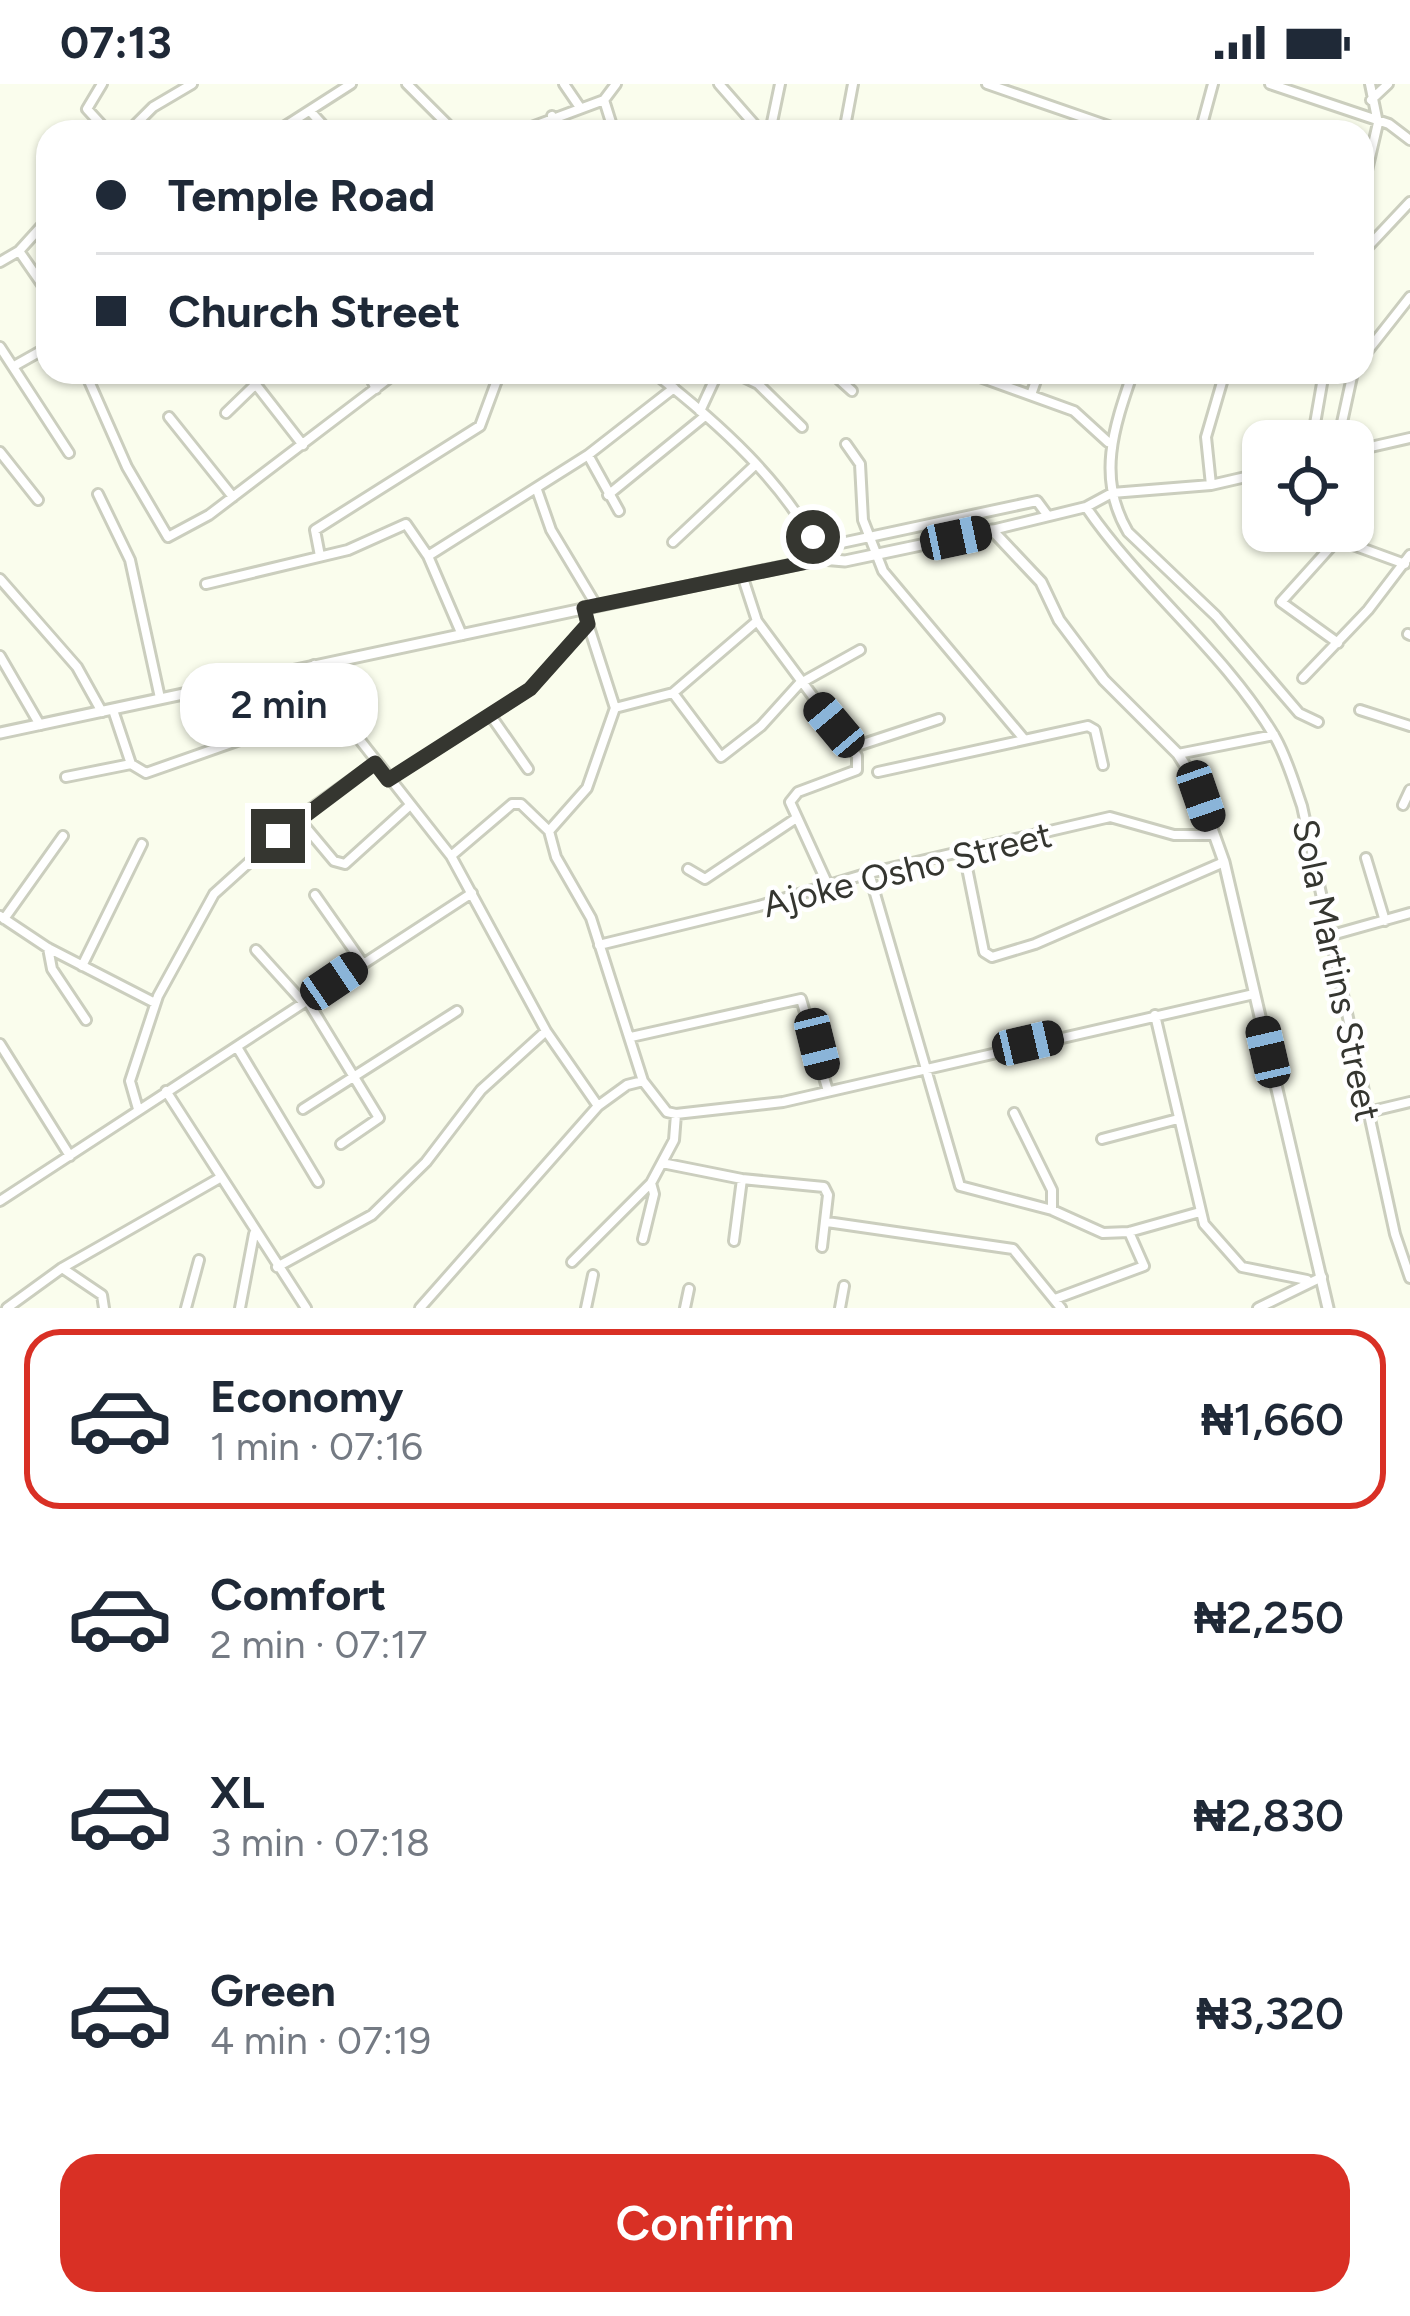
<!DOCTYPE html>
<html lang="en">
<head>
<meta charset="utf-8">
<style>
	:root { --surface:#fff; --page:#f2f2f3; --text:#1f2937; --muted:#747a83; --line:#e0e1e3; --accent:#d93025 }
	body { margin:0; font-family:Figtree,sans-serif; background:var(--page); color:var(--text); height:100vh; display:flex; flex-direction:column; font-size:45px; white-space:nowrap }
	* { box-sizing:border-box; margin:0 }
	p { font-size:39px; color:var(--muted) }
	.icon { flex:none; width:66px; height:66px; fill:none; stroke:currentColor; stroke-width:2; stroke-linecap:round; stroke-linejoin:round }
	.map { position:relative; height:1224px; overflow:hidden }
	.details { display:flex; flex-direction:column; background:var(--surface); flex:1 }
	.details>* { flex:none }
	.banner { position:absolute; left:36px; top:36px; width:1338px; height:264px; border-radius:36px; box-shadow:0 3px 9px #0004; display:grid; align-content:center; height:264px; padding:0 60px; background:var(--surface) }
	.tools { position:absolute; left:1242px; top:336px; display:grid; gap:24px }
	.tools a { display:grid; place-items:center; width:132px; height:132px; border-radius:24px; background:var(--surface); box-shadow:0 3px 9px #0004; font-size:60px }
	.end { position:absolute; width:54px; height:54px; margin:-27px; border:15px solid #353630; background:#fff; box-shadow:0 0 0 6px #fff }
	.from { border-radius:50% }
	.bubble { position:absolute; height:84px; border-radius:36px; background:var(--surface); box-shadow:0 3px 9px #0004; font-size:39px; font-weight:600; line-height:84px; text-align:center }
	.car { position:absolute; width:36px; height:72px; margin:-36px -18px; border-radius:15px; box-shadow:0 0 9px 3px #0007; background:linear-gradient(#222 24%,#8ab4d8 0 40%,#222 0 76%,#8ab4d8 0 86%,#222 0) }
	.banner b { display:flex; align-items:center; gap:42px; height:114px; font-size:45px }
	.banner b+b { border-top:3px solid var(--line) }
	.banner i { width:30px; height:30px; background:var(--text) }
	ul { padding:21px 0 0; list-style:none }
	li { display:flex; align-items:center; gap:36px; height:180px; margin:0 24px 18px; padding:0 36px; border:6px solid transparent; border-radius:36px }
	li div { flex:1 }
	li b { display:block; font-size:45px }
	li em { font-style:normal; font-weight:600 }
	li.selected { border-color:var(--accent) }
	li>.icon { width:108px; height:108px; stroke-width:1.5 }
	.primary-button { display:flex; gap:24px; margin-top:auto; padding:24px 60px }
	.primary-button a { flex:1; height:138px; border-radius:36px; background:var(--accent); color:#fff; font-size:48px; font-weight:600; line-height:138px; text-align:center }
	.status { display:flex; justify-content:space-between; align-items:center; height:84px; padding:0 60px; background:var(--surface); direction:ltr }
	.status svg { height:33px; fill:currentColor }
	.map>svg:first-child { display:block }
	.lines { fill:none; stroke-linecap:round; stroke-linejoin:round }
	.minor-casing { stroke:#cbcebe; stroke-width:14 }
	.tertiary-casing { stroke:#cbcebe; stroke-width:15 }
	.minor { stroke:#fff; stroke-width:8 }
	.tertiary { stroke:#fff; stroke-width:9 }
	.route { stroke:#353630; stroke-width:15 }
	.labels { text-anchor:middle; stroke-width:9; stroke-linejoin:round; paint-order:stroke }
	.street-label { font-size:36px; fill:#353630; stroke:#fff }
</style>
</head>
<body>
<div class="status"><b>07:13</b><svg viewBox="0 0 49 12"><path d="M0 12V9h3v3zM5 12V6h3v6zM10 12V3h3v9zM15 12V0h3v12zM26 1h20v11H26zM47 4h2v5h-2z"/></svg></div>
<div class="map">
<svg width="1410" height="1224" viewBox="0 0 1410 1224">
	<rect width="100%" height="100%" fill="#fafded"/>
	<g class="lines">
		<defs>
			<path id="minor" d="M102 0 87 25 108 48
				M407 0 455 48
				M564 0 579 22
				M719 0 761 48
				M987 0 1126 48
				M1270 0 1389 40 1410 56
				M604 16 614 48
				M1371 16 1388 0
				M310 27 329 48
				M552 32 559 48
				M128 48 153 23 192 0
				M276 48 351 0
				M518 48 604 16 616 0
				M770 48 780 0
				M844 48 853 0
				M1200 48 1213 0
				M1362 108 1378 39 1370 0
				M48 135 19 167 48 209
				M1362 169 1410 118
				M0 178 19 167
				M0 263 69 369
				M1362 274 1410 213
				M16 281 48 263
				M85 288 127 383 168 453 209 431 397 288
				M246 288 303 361
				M368 288 376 305
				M653 288C716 337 789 401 822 475
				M733 288 758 300 802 343
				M831 288 852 307
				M966 288 1074 327 1108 358
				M1133 288C1114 343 1096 394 1128 448L1216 532 1299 629 1318 638
				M758 300 769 288
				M1032 308 1039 288
				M700 327 718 288
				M226 329 256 300
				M169 333 233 413
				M1312 357 1324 288
				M1338 357 1353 288
				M846 360 860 380 863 436 883 487 1024 655
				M1353 367 1410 354
				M0 368 38 416
				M588 371 619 427
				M1211 401 1206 353 1225 288
				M537 406 551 446 596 521
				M98 410 130 476 160 614
				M608 411 705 332
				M1086 423C1142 505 1224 567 1275 653 1287 674 1294 699 1302 722L1395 1150 1410 1194
				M1353 434 1365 416
				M992 446 1086 423 1112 409 1211 401 1263 389
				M673 458 755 381
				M1353 461 1405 480
				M818 464 1037 417 1048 432
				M320 472 315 446 480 342 500 288
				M428 472 588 371 674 304
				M742 491 757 537 857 672V686L798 708 790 718 828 801
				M0 495 77 583 102 628
				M206 500 348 466 406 440 428 472 462 551
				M1408 550 1410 551
				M1338 559 1281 518 1345 447
				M0 572 40 641
				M314 581 334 623 451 772 546 947 598 1022
				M1303 594 1368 526 1410 471
				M673 609 721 673 761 642 799 600 860 566
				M615 624 673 609 757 537
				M113 626 131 680 146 689 334 623
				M1360 626 1410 642
				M491 632 528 685
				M851 664 939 635
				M1178 670 1274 651
				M878 688 1088 642 1095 646 1103 681
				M66 693 131 680
				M388 696 530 605 588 540 584 523
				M1403 721 1410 706
				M298 734 334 777 345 780 408 723
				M549 747 587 704 615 624 588 540
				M964 769 984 868 992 873 1035 860 1224 778
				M451 772 512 720H521L549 747 556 773 591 834 643 997 667 1028 676 1030 783 1018 1254 910
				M1366 774 1385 837
				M688 785 705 795 795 735
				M869 789 960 1102 1052 1126 1103 1149 1129 1148 1200 1128
				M315 811 362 878
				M0 832 48 864 155 919
				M4 835 63 752
				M1332 851 1410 829
				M599 861 759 822 869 789 1110 733 1174 751H1214
				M48 864 52 885 86 936
				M256 866 303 918
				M82 882 142 760
				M307 916 379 1034 341 1060
				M1155 931 1204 1140 1242 1183 1307 1196
				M631 953 801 915 828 1007
				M0 960 70 1072
				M237 963 318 1098
				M166 1007 306 1224
				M138 1025 130 997 158 912 214 810 298 734 375 679
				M303 1025 457 927
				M1368 1028 1410 1018
				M1014 1029 1052 1106V1126
				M1102 1055 1178 1035
				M662 1079 742 1095 824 1103 828 1111 822 1163
				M0 1117 472 809
				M827 1138 1013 1165 1061 1224
				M643 1155 654 1110 651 1099 674 1056 676 1030
				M734 1157 742 1095
				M572 1178 651 1099
				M277 1183 372 1131 426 1078 481 1006 546 947
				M62 1184 102 1211 104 1224
				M1055 1215 1144 1182 1129 1148
				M7 1224 62 1184 218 1095
				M186 1224 199 1176
				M240 1224 254 1150
				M420 1224 598 1022 627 1001 643 997
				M586 1224 593 1191
				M685 1224 689 1205
				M840 1224 844 1202
				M1258 1224 1322 1193"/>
			<path id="tertiary" d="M0 649 742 491 822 475 845 477 992 446 1041 498 1059 536 1104 596 1178 670 1195 697 1224 778 1328 1224"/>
		</defs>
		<!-- minor casing -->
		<use href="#minor" class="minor-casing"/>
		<!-- tertiary casing -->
		<use href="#tertiary" class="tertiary-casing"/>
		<!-- minor -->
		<use href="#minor" class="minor"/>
		<!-- tertiary -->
		<use href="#tertiary" class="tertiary"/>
	</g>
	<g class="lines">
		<!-- route -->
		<path class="route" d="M278 752 375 679 388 696 530 605 588 540 584 524 822 475 813 453"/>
	</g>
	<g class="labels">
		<!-- street labels -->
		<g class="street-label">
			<text transform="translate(907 785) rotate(-14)" y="13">Ajoke Osho Street</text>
			<text transform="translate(1337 886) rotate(78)" y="13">Sola Martins Street</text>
		</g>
	</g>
</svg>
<div class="tools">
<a><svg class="icon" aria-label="locate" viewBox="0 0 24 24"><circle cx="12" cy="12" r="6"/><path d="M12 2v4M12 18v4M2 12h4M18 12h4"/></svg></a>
</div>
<i class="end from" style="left:813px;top:453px"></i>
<i class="end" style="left:278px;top:752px"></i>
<div class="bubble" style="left:180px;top:579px;width:198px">2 min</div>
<i class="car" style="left:956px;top:454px;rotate:78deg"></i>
<i class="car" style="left:834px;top:641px;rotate:320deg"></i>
<i class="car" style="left:1201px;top:712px;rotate:161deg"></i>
<i class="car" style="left:334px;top:897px;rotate:56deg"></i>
<i class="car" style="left:1028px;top:959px;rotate:77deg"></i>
<i class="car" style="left:817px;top:960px;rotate:166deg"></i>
<i class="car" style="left:1268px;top:968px;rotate:347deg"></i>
<div class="banner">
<b><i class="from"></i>Temple Road</b>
<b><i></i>Church Street</b>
</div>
</div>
<section class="details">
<ul>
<li class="selected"><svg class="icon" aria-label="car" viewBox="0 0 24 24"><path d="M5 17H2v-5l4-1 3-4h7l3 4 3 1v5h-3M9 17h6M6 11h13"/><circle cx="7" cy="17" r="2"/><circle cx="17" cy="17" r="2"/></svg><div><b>Economy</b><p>1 min · 07:16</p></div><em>₦1,660</em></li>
<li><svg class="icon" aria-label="car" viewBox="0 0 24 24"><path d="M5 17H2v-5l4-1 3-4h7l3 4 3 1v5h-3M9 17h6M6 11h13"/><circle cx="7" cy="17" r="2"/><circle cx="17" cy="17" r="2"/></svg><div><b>Comfort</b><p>2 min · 07:17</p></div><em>₦2,250</em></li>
<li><svg class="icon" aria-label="car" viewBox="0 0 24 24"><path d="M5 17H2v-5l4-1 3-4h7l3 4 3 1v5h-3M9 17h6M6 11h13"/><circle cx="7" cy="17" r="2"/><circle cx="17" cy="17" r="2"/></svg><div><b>XL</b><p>3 min · 07:18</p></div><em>₦2,830</em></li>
<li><svg class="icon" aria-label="car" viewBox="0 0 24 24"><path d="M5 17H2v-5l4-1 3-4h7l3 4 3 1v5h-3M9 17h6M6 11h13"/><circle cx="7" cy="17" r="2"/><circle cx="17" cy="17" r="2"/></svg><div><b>Green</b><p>4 min · 07:19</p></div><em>₦3,320</em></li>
</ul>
<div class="primary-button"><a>Confirm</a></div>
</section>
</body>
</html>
